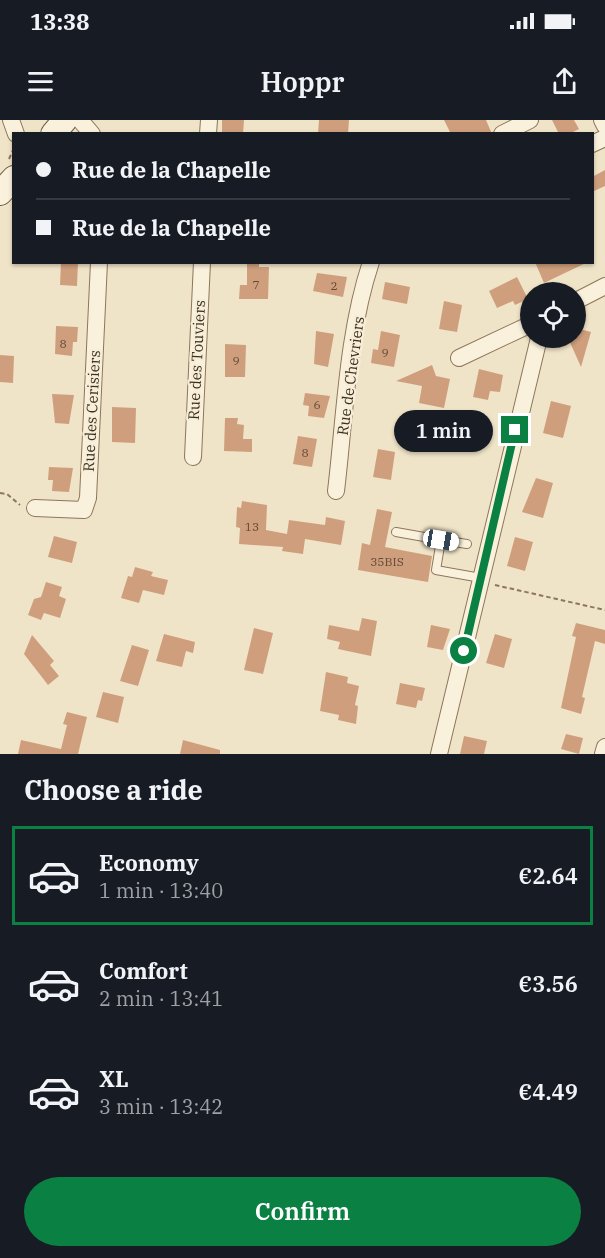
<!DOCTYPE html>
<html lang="en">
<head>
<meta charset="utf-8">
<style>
	:root { --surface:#171b24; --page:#20242c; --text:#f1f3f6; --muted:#9ea1a6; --line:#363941; --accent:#0b8043 }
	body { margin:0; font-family:"IBM Plex Serif",serif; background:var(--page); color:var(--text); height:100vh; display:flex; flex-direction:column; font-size:22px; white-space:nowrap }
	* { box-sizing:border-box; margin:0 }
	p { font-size:20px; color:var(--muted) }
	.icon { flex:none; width:33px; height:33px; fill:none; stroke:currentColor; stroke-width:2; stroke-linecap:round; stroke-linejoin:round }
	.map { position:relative; height:634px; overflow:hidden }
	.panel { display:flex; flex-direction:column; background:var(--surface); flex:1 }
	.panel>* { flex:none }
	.banner { position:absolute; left:12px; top:12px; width:582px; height:132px; border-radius:0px; box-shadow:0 2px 4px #0004; display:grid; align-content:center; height:132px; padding:0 24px; background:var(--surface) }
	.controls { position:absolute; left:520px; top:162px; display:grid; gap:12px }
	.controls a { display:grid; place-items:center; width:66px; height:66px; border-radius:50%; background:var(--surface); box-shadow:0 2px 4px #0004; font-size:30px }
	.end { position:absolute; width:27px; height:27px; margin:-14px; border:8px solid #0b8043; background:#fff; box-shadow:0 0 0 3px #fff }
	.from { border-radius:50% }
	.bubble { position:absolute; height:42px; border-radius:21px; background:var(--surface); box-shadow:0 2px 4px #0004; font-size:20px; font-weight:600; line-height:42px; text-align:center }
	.car { position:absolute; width:18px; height:36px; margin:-18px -9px; border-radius:8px; box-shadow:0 0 4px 2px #0007; background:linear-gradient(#fff 24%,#345 0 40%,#fff 0 76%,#345 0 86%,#fff 0) }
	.banner b { display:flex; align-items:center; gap:21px; height:57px; font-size:22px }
	.banner b+b { border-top:2px solid var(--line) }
	.banner i { width:15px; height:15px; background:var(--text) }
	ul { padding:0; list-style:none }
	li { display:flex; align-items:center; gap:18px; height:99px; margin:0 12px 9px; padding:0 12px; border:3px solid transparent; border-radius:0px }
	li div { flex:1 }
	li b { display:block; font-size:22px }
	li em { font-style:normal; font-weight:600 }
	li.active { border-color:var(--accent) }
	li>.icon { width:54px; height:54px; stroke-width:1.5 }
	h2 { padding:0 24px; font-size:27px; line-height:72px }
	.cta { display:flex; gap:12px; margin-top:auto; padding:12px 24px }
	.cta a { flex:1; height:69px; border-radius:36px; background:var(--accent); color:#fff; font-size:24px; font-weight:600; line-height:69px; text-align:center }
	.status { display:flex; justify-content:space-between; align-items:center; height:42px; padding:0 30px; background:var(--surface); direction:ltr }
	.status svg { height:16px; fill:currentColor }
	header { display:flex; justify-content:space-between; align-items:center; height:78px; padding:0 24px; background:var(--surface); font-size:27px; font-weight:600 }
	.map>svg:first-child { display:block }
	.building { fill:#cf9f7d }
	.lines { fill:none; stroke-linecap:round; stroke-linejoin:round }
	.service-casing { stroke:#8d765c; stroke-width:10 }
	.minor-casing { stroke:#8d765c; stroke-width:18 }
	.secondary-casing { stroke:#6f573f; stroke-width:26 }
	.path { stroke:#8d765c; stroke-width:2; stroke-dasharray:4.5 3; stroke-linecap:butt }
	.service { stroke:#faf1dc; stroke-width:8 }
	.minor { stroke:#faf1dc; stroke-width:16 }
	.secondary { stroke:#faf1dc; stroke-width:24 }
	.route { stroke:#0b8043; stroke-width:8 }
	.labels { text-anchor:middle; stroke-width:4.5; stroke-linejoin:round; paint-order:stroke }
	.number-label { font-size:12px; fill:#624a37 }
	.street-label { font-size:15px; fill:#3d2e20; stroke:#f7eed8 }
</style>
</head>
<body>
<div class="status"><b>13:38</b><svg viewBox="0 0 49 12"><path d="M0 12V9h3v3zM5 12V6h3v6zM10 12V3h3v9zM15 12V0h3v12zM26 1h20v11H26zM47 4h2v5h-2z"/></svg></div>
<header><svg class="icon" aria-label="menu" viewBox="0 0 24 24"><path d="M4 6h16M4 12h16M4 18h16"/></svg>Hoppr<svg class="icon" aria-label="share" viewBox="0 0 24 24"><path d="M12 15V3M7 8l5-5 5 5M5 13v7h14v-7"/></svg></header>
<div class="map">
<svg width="605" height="634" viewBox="0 0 605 634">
	<rect width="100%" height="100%" fill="#f0e4c8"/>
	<!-- building -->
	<path class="building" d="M222 0H244L243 14H222Z
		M319 0H349L348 14H318Z
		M444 0H486L492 14H451Z
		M552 0H574L579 9 569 14H559Z
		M605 50V66L592 72V57Z
		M61 142H78L77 166 60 165Z
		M247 142H259V147H269L268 179H239L240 165H247Z
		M535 142H588L544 163Z
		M317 153 347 157 343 177 313 171Z
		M517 157 528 179 515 185 513 181 497 188 489 171Z
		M385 162 410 167 407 184 382 179Z
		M444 181 462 185 457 212 439 209Z
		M56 206 78 207 77 222H73L72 236 55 234Z
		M576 208 591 212 581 247 568 218H576Z
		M316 211 334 214 328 247 314 244Z
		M381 211 400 215 394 247 371 243 373 229 378 230Z
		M225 224 246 225 245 257H225Z
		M0 235 14 236 13 263 0 262Z
		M432 245 436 256 450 259 444 288 419 283 422 266 396 261Z
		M479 249 503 255 500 272 490 271 488 280 473 277Z
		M305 273 330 276 324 298 308 296 309 286 303 285Z
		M52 274 74 275 69 304 55 303Z
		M551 281 571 286 563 318 543 313Z
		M112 287 136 288 135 323 112 322Z
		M225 298H238L237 304 244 305 243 319H252V332L224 331Z
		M298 316 317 319 312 347 293 344Z
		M378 329 395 332 391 360 373 357Z
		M49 347 73 348 69 372 52 371 53 360H48Z
		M536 358 553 363 543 398 522 392Z
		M242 381 267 385 266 410 287 414 289 400 325 405 326 397 345 401 341 425 305 419 303 434 282 431 283 427 239 424 240 408 236 407 237 387 241 388Z
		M377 389 392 392 385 427 432 436 428 462 358 450 362 423 370 425Z
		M54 416 77 422 72 443 48 437Z
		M515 417 533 422 525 451 507 446Z
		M135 447 153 452 151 456 168 460 164 475 143 470 139 483 121 478 128 456 132 457Z
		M46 462 62 467 59 476 66 479 60 498 44 493 41 500 28 495 34 479 41 477Z
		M362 498 377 501 371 536 338 529 340 522 327 519 329 505 359 511Z
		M576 503 605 510V524L595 521 582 577 585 578 581 594 561 588 576 517 572 516Z
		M431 505 450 509 443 530 427 527Z
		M254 508 273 513 263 554 244 550Z
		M164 514 195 522 193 533 186 531 182 547 156 541Z
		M495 514 512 519 504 548 486 543Z
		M32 515 54 541 50 545 59 556 48 565 24 534Z
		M132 525 149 530 138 566 120 561Z
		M326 552 348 557 347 563 359 566 355 585 358 586 356 604 338 600 339 595 320 591Z
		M400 563 425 568 422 581 418 580 416 588 396 584Z
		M103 572 124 577 118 603 96 597Z
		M67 592 87 597 78 634H18L21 620 61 629 60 633 67 605 63 604Z
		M566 614 583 618 579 634 561 629Z
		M464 616 487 621 484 634H460Z
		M183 620 220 630V634H180Z"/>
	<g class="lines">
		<defs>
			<path id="service" d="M396 412 441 420 436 450 481 458
				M441 420 467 424"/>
			<path id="minor" d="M11 0 16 14
				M80 0 92 14
				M602 0 605 6
				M208 14 209 0
				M502 14 530 0
				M592 24 605 18
				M576 181 605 166
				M459 238 531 204
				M193 337 202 142
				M336 371C345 296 347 214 371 142
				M35 388 84 390 88 378 99 142
				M439 634 539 218
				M603 634 605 627"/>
			<path id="secondary" d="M53 14 65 0
				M0 73 14 58"/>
		</defs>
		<!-- service casing -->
		<use href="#service" class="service-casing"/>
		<!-- minor casing -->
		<use href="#minor" class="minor-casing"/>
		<!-- secondary casing -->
		<use href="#secondary" class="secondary-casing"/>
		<!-- path -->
		<path class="path" d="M9 39 14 28
			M0 373 7 374 20 385
			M495 465 605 490"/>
		<!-- service -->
		<use href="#service" class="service"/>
		<!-- minor -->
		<use href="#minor" class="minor"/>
		<!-- secondary -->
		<use href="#secondary" class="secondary"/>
	</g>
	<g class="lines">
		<!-- route -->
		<path class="route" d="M464 531 515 310"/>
	</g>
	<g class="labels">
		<!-- number labels -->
		<g class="number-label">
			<text x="256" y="169">7</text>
			<text x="334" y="170">2</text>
			<text x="63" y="228">8</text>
			<text x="385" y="237">9</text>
			<text x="236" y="245">9</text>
			<text x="317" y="289">6</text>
			<text x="305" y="337">8</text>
			<text x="252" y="411">13</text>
			<text x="387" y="446">35BIS</text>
		</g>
		<!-- street labels -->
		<g class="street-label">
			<text transform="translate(197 240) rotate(-87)" y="5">Rue des Touviers</text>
			<text transform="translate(351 256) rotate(-82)" y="5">Rue de Chevriers</text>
			<text transform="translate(92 291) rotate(-87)" y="5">Rue des Cerisiers</text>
		</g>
	</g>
</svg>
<div class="controls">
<a><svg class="icon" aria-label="locate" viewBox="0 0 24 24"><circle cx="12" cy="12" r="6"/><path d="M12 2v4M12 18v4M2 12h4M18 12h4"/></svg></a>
</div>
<i class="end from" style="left:464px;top:531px"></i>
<i class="end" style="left:515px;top:310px"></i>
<div class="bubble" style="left:394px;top:290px;width:99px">1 min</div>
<i class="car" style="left:441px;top:420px;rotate:100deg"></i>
<div class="banner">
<b><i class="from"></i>Rue de la Chapelle</b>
<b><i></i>Rue de la Chapelle</b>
</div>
</div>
<section class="panel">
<h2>Choose a ride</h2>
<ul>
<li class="active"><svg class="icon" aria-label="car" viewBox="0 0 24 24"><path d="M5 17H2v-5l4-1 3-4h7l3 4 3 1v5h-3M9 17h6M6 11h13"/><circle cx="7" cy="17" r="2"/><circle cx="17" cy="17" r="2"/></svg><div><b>Economy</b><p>1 min · 13:40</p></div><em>€2.64</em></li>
<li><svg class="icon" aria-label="car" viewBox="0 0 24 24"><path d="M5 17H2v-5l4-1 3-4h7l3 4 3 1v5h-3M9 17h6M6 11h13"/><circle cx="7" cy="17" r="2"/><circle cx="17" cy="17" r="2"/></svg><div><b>Comfort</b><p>2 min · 13:41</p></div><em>€3.56</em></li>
<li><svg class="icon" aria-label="car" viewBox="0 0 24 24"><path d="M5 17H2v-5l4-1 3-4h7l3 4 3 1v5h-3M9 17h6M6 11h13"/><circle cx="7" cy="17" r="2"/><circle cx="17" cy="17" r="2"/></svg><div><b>XL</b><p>3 min · 13:42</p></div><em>€4.49</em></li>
</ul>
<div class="cta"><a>Confirm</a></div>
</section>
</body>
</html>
